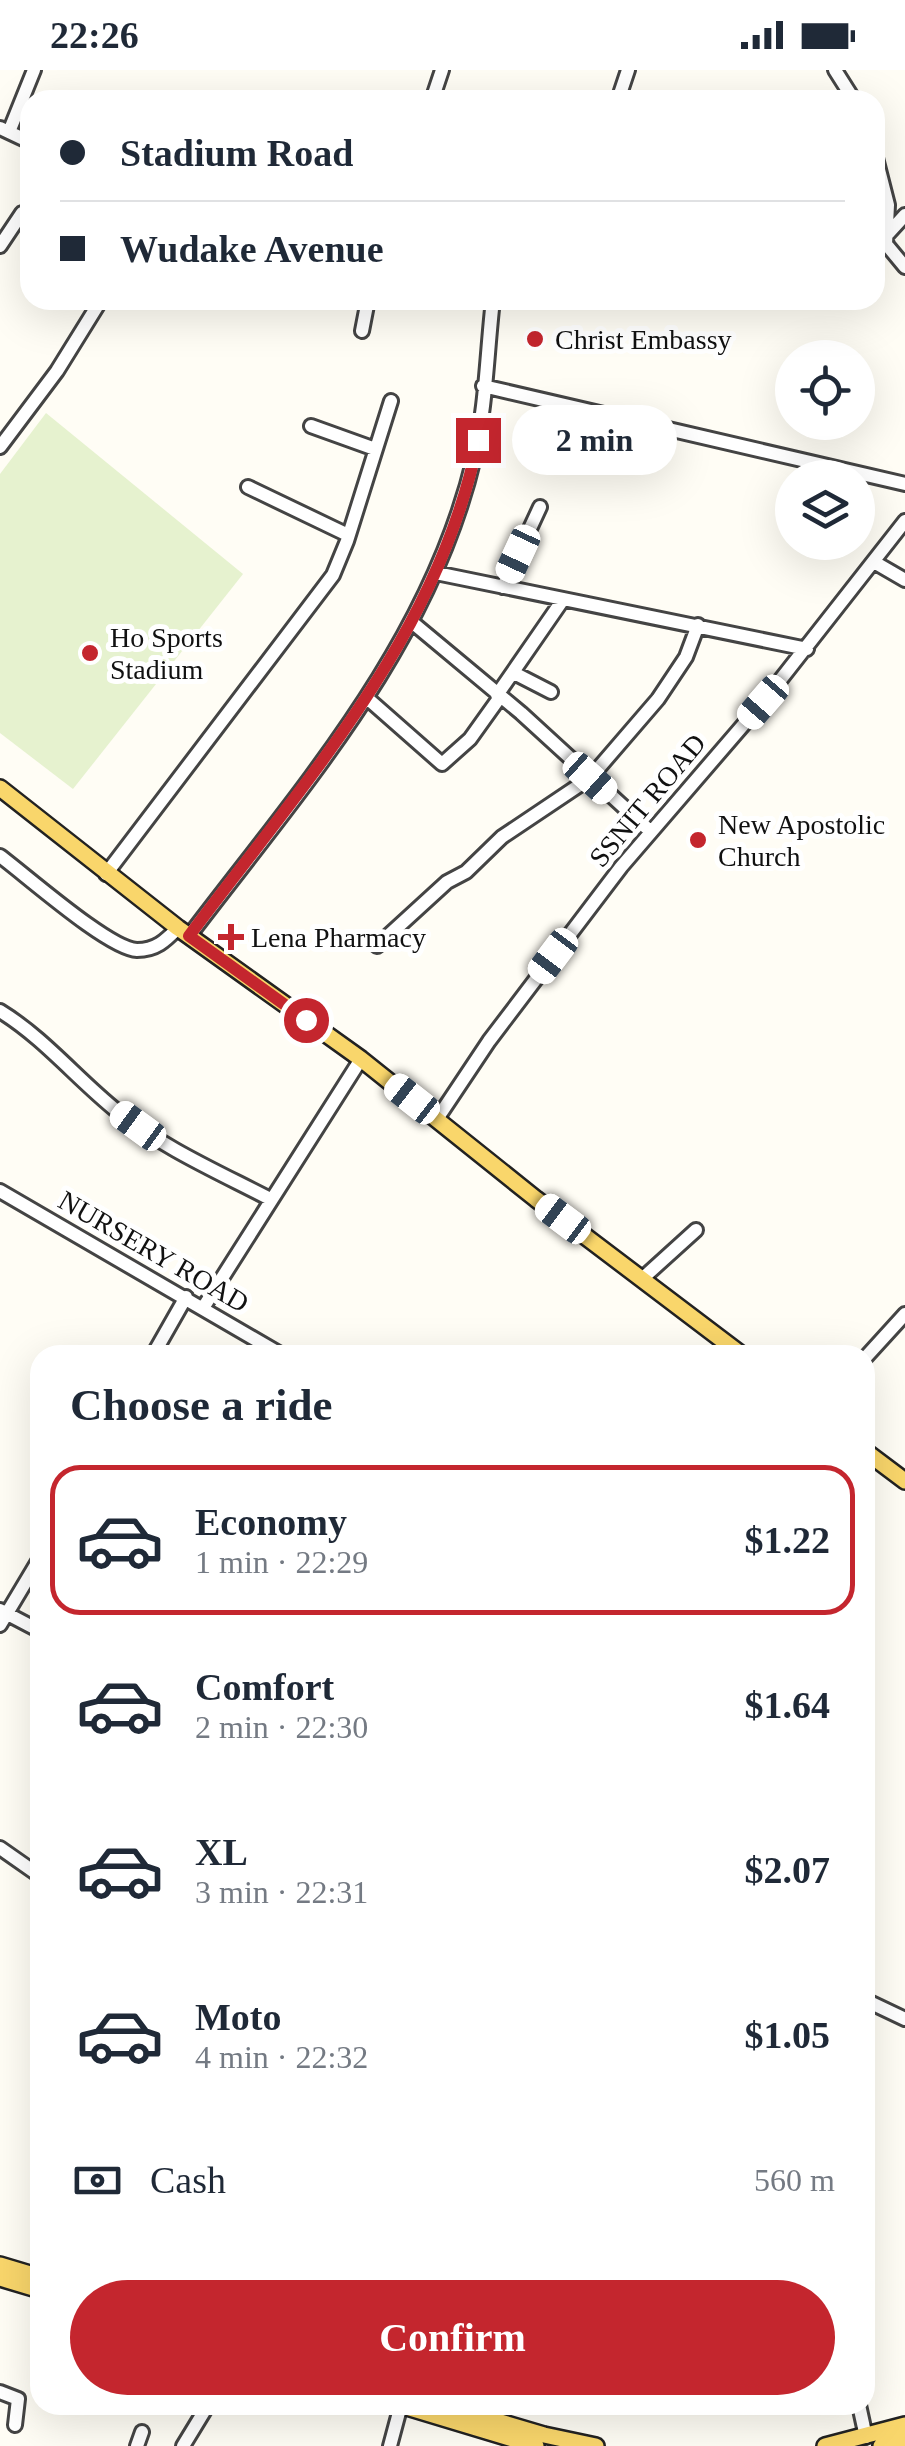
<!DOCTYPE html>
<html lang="en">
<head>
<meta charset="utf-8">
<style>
	:root { --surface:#fff; --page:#f2f2f3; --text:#1f2937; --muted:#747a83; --line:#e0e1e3; --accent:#c4262e }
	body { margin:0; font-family:"Times New Roman",serif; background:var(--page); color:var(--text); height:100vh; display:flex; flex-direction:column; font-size:38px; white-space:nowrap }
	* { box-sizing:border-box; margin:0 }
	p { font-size:32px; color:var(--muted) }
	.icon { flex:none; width:55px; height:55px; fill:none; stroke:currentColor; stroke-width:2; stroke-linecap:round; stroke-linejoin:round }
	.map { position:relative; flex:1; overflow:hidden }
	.side { position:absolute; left:30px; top:1275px; width:845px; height:1070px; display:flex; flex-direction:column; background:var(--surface); border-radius:30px; box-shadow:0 10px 40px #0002 }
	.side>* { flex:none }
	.top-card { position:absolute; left:20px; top:20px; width:865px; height:220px; border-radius:30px; box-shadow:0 10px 40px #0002; display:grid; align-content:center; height:220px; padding:0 40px; background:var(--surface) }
	.fabs { position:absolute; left:775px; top:270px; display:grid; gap:20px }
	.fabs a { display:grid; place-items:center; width:100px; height:100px; border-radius:50%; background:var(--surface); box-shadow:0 10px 40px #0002; font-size:50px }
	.end { position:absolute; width:45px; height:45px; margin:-22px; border:12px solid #c4262e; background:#fff; box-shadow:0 0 0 5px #fff }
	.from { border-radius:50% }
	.bubble { position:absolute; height:70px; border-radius:35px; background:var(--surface); box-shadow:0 10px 40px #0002; font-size:32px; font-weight:700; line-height:70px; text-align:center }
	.car { position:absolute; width:30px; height:60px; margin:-30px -15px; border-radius:12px; box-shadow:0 0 8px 2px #0007; background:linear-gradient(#fff 24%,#345 0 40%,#fff 0 76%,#345 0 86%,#fff 0) }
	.top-card b { display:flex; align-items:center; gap:35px; height:95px; font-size:38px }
	.top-card b+b { border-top:2px solid var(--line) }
	.top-card i { width:25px; height:25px; background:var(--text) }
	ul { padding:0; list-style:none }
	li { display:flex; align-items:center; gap:30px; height:150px; margin:0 20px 15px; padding:0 20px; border:5px solid transparent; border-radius:30px }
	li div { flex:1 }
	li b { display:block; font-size:38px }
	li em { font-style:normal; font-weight:700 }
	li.current { border-color:var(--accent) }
	li>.icon { width:90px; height:90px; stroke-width:1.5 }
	h2 { padding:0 40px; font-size:45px; line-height:120px }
	.pay { display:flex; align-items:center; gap:25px; height:110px; padding:0 40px; font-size:38px }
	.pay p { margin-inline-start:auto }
	.action { display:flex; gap:20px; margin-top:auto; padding:20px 40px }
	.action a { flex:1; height:115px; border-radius:60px; background:var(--accent); color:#fff; font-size:40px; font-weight:700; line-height:115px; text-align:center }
	.status { display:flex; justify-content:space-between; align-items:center; height:70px; padding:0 50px; background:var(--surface); direction:ltr }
	.status svg { height:28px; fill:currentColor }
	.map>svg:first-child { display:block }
	.pitch { fill:#e6f2cf }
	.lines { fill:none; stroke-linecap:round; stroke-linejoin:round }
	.minor-casing { stroke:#444; stroke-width:18 }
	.major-casing { stroke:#222; stroke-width:20 }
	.minor { stroke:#fff; stroke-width:12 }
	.major { stroke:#f9d66b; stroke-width:15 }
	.route { stroke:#c4262e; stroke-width:12 }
	.poi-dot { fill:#c4262e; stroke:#fff; stroke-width:4 }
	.labels { text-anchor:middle; stroke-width:10; stroke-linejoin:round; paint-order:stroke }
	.poi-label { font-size:28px; fill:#111; stroke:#fff; text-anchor:start }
	.street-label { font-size:28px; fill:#111; stroke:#fff }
</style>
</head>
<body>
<div class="status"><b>22:26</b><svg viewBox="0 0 49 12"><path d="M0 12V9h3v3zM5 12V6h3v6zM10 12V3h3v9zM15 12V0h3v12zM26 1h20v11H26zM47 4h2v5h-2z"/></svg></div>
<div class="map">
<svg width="905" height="2376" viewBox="0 0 905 2376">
	<rect width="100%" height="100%" fill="#fffdf5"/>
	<!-- pitch -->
	<path class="pitch" d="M46 343 243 504 73 719 0 663V404Z"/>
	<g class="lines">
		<defs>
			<path id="minor" d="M835 0 854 30
				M432 30 442 0
				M618 30 628 0
				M0 58 30 72
				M9 62 34 0
				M875 84 888 135 886 174 905 197
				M885 167 905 145
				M0 176 22 143
				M362 261 368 230
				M483 316 905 414
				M311 356 375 379
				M0 377 57 301 101 230
				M248 417 348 465
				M874 492 905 510
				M436 503 807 579
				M503 517 540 437
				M413 553 521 643 650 761
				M514 603 551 622
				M497 625 562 531
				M367 628 442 694 470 669 500 627
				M0 786C27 806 109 879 137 880 156 880 165 871 178 858
				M106 804 333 505 347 471 391 331
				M189 866C302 717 430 574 474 388 486 339 487 281 493 230
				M377 876 447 812 466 802 502 767 590 708 658 629 686 587 698 555
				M0 941C44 968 77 1009 117 1041 163 1078 218 1102 270 1129
				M437 1049 489 971 621 797 763 632 905 451
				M0 1121 282 1285
				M643 1208 696 1160
				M203 1238 361 989
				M153 1285 186 1227
				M865 1288 905 1244
				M0 1540 40 1561
				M0 1555 40 1488
				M0 1778 40 1806
				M865 1930 905 1949
				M0 2322 18 2329 15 2355
				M859 2335 866 2367
				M137 2376 142 2362
				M183 2376 208 2335
				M390 2376 401 2335"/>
			<path id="major" d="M0 718 178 858 361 989 536 1129 742 1285
				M865 1381 905 1411
				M0 2195 40 2207
				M0 2208 40 2220
				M400 2335 536 2376
				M443 2335 544 2365 596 2376
				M825 2376 905 2355
				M881 2376 905 2369"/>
		</defs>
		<!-- minor casing -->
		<use href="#minor" class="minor-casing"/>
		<!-- major casing -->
		<use href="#major" class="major-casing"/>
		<!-- minor -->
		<use href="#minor" class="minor"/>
		<!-- major -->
		<use href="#major" class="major"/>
	</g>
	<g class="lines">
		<!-- route -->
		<path class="route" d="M306 950 189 866C304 712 440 564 478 370"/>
	</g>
	<!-- markers -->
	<g class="poi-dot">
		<circle cx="535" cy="269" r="10"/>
		<circle cx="90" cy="583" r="10"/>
		<circle cx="698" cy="770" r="10"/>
		<path d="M226 852h10v10h10v10h-10v10h-10v-10h-10v-10h10z"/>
	</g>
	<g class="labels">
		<!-- poi labels -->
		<g class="poi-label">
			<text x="555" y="279">Christ Embassy</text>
			<text x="110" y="577">Ho Sports<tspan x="110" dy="32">Stadium</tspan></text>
			<text x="718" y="764">New Apostolic<tspan x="718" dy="32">Church</tspan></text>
			<text x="251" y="877">Lena Pharmacy</text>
		</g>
		<!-- street labels -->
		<g class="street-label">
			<text transform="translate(647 730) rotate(-50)" y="10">SSNIT ROAD</text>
			<text transform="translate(154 1181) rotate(30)" y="10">NURSERY ROAD</text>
		</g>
	</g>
</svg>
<div class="fabs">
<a><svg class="icon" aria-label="locate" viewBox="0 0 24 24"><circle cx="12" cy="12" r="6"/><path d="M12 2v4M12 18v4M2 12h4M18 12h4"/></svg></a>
<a><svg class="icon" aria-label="layers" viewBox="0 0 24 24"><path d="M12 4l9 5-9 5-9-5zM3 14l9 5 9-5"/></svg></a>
</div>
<i class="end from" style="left:306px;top:950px"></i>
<i class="end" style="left:478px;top:370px"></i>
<div class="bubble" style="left:512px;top:335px;width:165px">2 min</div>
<i class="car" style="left:518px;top:484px;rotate:205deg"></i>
<i class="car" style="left:763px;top:632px;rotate:221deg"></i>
<i class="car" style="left:590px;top:708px;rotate:132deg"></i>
<i class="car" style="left:553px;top:886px;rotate:217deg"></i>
<i class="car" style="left:412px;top:1029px;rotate:308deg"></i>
<i class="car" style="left:138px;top:1056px;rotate:306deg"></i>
<i class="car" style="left:563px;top:1149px;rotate:307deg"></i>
<div class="top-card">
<b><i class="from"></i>Stadium Road</b>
<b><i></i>Wudake Avenue</b>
</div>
<section class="side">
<h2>Choose a ride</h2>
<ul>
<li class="current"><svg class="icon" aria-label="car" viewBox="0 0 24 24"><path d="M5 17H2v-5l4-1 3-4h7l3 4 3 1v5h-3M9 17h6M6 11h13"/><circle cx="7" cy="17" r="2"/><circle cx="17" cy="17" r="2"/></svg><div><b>Economy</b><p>1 min · 22:29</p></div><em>$1.22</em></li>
<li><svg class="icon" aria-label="car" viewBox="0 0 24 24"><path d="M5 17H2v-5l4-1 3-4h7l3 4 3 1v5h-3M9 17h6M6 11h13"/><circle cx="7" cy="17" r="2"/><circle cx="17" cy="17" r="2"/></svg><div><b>Comfort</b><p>2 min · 22:30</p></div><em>$1.64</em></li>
<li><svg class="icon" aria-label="car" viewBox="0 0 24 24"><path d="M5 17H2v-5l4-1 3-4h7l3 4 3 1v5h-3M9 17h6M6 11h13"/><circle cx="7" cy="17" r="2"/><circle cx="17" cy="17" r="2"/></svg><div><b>XL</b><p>3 min · 22:31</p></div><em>$2.07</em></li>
<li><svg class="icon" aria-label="car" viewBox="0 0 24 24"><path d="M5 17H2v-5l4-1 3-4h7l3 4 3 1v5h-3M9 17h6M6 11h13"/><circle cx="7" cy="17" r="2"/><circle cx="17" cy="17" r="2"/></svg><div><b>Moto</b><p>4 min · 22:32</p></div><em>$1.05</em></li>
</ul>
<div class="pay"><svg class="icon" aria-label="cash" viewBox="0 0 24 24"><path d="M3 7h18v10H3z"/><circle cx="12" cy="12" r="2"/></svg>Cash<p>560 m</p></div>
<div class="action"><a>Confirm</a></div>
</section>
</div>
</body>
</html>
